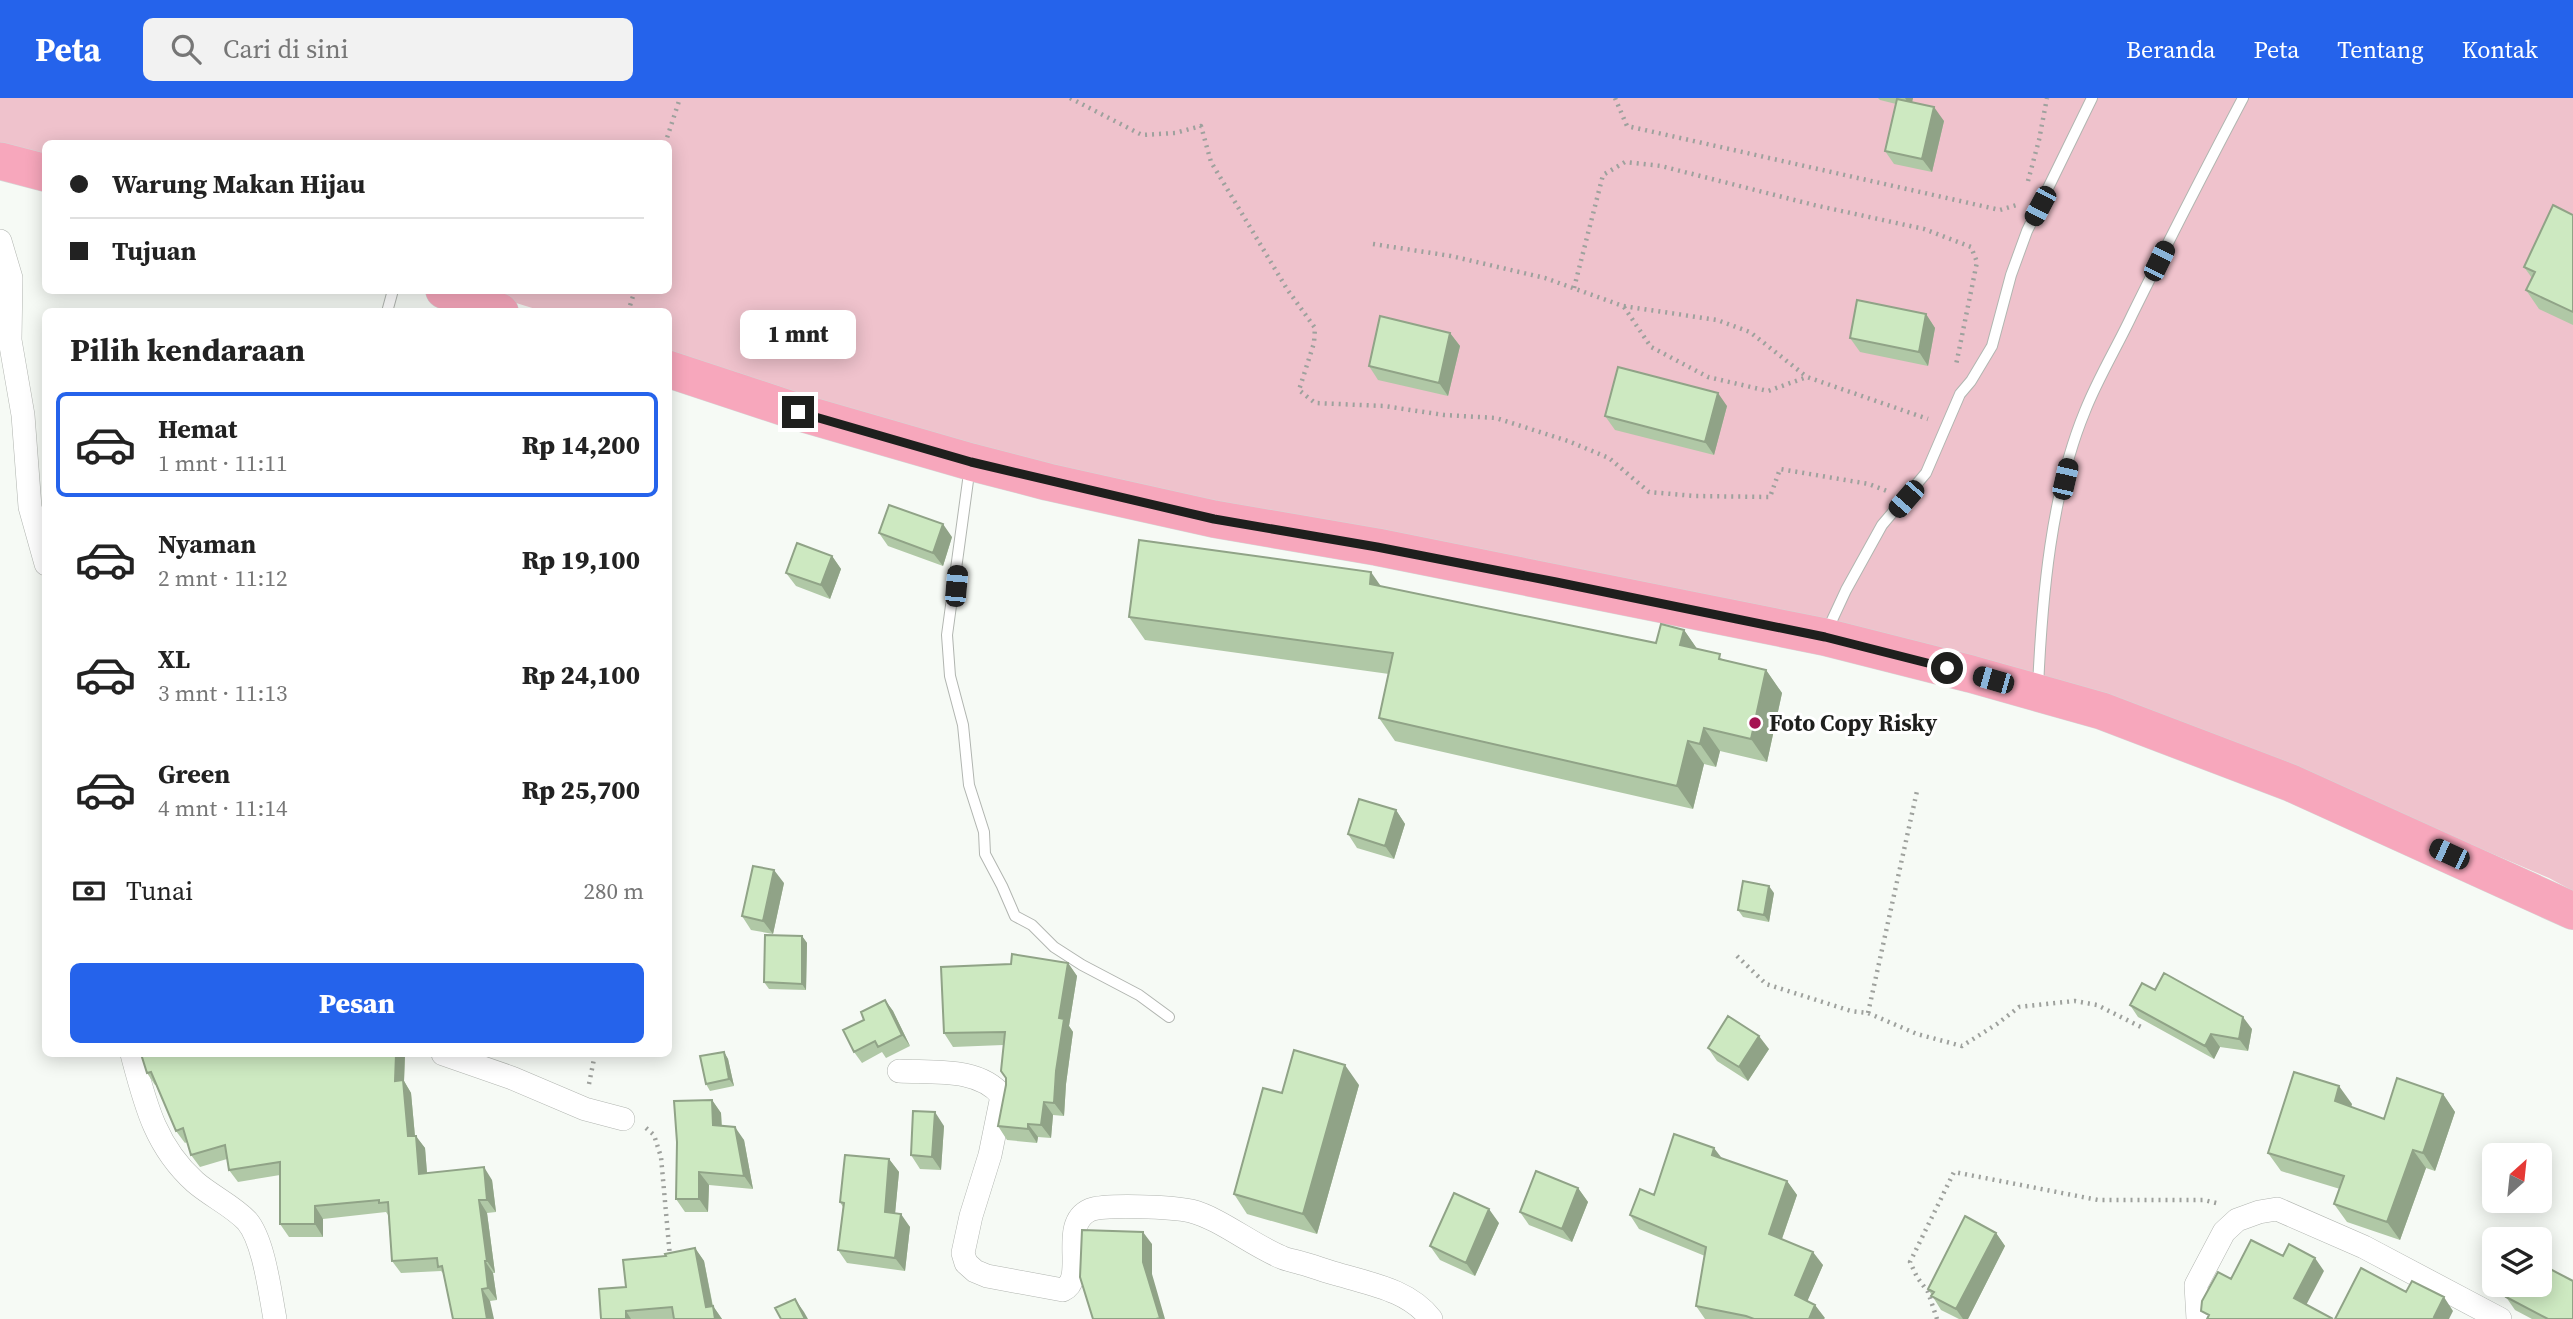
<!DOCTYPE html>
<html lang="id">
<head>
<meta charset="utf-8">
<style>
	:root { --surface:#fff; --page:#f2f2f2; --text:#222; --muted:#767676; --line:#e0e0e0; --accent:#2563eb }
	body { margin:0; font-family:"Source Serif 4",serif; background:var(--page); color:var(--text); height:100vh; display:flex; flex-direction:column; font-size:26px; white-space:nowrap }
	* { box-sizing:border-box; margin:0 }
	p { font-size:23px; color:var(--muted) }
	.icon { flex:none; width:38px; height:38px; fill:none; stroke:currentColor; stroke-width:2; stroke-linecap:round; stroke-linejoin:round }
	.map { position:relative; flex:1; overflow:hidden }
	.panel { position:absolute; left:42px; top:210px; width:630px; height:749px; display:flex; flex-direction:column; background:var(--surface); border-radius:10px; box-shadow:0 4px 18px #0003 }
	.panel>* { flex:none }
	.banner { position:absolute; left:42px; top:42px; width:630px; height:154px; border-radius:10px; box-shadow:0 4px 18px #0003; display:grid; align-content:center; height:154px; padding:0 28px; background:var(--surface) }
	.needle { width:46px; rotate:27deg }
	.buttons { position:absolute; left:2482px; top:1045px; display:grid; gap:14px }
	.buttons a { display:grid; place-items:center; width:70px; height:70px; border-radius:10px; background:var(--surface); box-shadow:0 4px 18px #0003; font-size:35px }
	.end { position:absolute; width:32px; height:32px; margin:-16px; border:9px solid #1e1f1d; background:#fff; box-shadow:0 0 0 4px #fff }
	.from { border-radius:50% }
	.bubble { position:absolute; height:49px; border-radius:10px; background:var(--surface); box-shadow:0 4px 18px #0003; font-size:23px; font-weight:800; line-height:49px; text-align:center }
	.car { position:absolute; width:21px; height:42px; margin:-21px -10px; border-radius:9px; box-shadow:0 0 5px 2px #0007; background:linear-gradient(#222 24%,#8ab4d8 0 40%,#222 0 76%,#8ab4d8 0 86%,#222 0) }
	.banner b { display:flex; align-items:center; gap:24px; height:66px; font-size:26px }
	.banner b+b { border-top:2px solid var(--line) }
	.banner i { width:18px; height:18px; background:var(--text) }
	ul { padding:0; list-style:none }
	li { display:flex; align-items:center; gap:21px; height:105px; margin:0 14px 10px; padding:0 14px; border:4px solid transparent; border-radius:10px }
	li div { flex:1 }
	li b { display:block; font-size:26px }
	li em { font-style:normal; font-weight:800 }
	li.active { border-color:var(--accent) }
	li>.icon { width:63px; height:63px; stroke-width:1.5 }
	h2 { padding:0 28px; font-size:32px; line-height:84px }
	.pay { display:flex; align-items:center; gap:18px; height:77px; padding:0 28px; font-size:26px }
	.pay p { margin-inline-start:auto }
	.primary-button { display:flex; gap:14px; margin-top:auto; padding:14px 28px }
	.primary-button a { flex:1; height:80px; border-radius:10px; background:var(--accent); color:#fff; font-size:28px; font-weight:800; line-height:80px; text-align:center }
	header { display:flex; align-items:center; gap:42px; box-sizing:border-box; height:98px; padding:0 35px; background:var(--accent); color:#fff }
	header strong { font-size:33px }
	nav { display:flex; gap:38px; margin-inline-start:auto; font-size:24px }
	.search { width:490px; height:63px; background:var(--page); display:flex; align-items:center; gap:18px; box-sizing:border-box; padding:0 24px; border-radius:10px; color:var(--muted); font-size:26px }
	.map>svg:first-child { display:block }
	.green { fill:#efc2cc }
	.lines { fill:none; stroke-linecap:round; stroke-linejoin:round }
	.service-casing { stroke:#b1b5b0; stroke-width:12 }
	.minor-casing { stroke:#b1b5b0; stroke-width:24 }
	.trunk-casing { stroke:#d6d7d6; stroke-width:38 }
	.path { stroke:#9ea19d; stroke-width:4.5; stroke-dasharray:2 5; stroke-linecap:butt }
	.service { stroke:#fff; stroke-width:10 }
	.minor { stroke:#fff; stroke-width:23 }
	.trunk { stroke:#f7a7bc; stroke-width:37 }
	.wall { fill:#b0c8a6 }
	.shaded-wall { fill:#90a387 }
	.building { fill:#cde9c1; stroke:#90a387; stroke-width:2 }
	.route { stroke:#1e1f1d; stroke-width:9 }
	.poi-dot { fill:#a51352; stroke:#fff; stroke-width:2.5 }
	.labels { text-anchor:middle; stroke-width:6; stroke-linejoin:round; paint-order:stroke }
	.poi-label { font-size:23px; font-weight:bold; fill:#1e1f1d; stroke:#fff; text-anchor:start }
</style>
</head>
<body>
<header>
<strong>Peta</strong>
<div class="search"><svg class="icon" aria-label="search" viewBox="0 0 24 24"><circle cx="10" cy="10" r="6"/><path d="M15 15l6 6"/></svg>Cari di sini</div>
<nav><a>Beranda</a><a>Peta</a><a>Tentang</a><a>Kontak</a></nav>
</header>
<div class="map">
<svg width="2573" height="1221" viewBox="0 0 2573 1221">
	<rect width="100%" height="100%" fill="#f6faf5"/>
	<!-- green -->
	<path class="green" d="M0 0H2573V793L2549 780 2413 722 2044 581 1222 409 856 317 669 255 668 214 542 213 478 193 668 192V46H46L45 61 0 49Z"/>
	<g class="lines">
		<defs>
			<path id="service" d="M387 214 393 192
				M970 368 947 537 950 578 963 627 969 687 984 734 985 756 1002 788 1015 818 1032 827 1054 849 1082 867 1139 897 1169 919
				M1827 533 1846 492 1882 427 1926 375 1960 296 1971 283 1992 248 2011 177 2027 133 2092 0
				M2038 589C2042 500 2051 395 2085 313 2098 280 2117 249 2132 217 2168 144 2205 72 2243 0"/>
			<path id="minor" d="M0 143 11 180 10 242 23 317 30 409 46 466
				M132 956C145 1005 155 1048 195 1084 211 1098 233 1108 247 1123 264 1143 270 1195 275 1221
				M443 956 512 980 585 1011 623 1021
				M899 973C932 975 979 969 1002 998L990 1057 971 1118 963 1155 966 1165 975 1173 987 1178 1063 1192C1088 1180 1058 1126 1090 1112 1106 1106 1173 1109 1191 1113 1219 1120 1252 1147 1281 1159 1287 1162 1295 1163 1301 1165 1313 1168 1325 1173 1337 1176 1370 1186 1409 1192 1431 1221
				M2198 1221 2196 1187 2224 1134 2237 1122 2259 1114 2277 1111 2364 1149 2500 1221"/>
			<path id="trunk" d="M0 63 46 75
				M444 192 500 214
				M668 271 798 314 971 364 1048 384 1214 421 1377 449 1825 539 1971 576 2102 613 2291 685 2573 813"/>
		</defs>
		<!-- service casing -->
		<use href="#service" class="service-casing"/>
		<!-- minor casing -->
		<use href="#minor" class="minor-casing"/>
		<!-- trunk casing -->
		<use href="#trunk" class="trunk-casing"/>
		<!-- path -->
		<path class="path" d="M1070 0 1142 37 1175 35 1201 28 1211 64 1287 191 1315 230 1314 245 1299 292 1315 305 1384 308 1444 317 1496 320 1568 343 1609 360 1649 394 1695 398 1770 399 1780 371 1869 386 1887 393
			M1615 0 1627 28 2000 112 2020 106
			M665 46 680 0
			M2028 83 2039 42 2047 0
			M1373 146 1451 158 1545 180 1623 208 1717 222 1750 234 1807 279
			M1574 190 1603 77 1625 64 1661 68 1814 107 1924 131 1971 149 1977 164 1956 267
			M1624 209 1651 249 1708 279 1768 293 1807 279 1928 321
			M628 214 635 192
			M1737 858 1766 886 1851 913 1868 915 1917 936 1962 948 1997 926 2019 909 2056 905 2075 903 2097 907 2143 930
			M1868 915 1917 693
			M589 986 595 956
			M646 1030 654 1037 661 1059 670 1159
			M1937 1221 1928 1194 1917 1179 1910 1164 1954 1074 2098 1102H2204L2220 1106"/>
		<!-- service -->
		<use href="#service" class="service"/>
		<!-- minor -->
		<use href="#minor" class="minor"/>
		<!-- trunk -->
		<use href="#trunk" class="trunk"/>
	</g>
	<!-- wall -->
	<path class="wall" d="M1878 0H1913L1912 4 1944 23 1932 74 1894 66 1885 53 1896 6 1880 2Z
		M2573 117V227L2539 211 2526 192 2532 180 2524 169Z
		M1926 216 1935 230 1928 268 1860 254 1850 240Z
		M1450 235 1460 248 1448 298 1378 282 1369 268Z
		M1727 308 1714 357 1615 332 1605 318Z
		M879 435 952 439 943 468 888 448Z
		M832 458 841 471 830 501 796 488 786 475Z
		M1382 489 1656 545 1684 532 1697 551 1725 562 1766 572 1782 595 1767 664 1720 653 1716 669 1704 666 1693 711 1395 643 1379 620 1389 576 1145 542 1129 519Z
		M1396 712 1405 726 1394 761 1357 750 1348 736Z
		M784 785 773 836 751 832 742 818Z
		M1774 795 1769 824 1743 819 1738 812Z
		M802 838 807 845 806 892 769 891 764 884Z
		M1068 865 1077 878 1069 928 1073 934 1066 986 1064 1018 1053 1017 1051 1040 1038 1039 1037 1045 1007 1042 998 1028 1006 987 1003 947 953 949 944 935Z
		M2155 892 2252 931 2248 953 2220 949 2214 961 2138 919 2130 907Z
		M885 902 893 913 910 948 886 960 882 954 862 965 854 954 864 922Z
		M1708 950 1769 951 1748 983 1717 963Z
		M724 954 728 961 734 988 710 993 706 986Z
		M141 956H405L404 983 411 995 415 1038 425 1050 427 1075 492 1082 496 1114 487 1115 495 1175H493L497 1202 490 1203 444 1176 441 1173 401 1175 392 1163 388 1117 386 1114 323 1121V1139H289L280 1126V1077L238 1084 229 1072 227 1061 200 1069 191 1057 187 1044 185 1045 176 1033 156 987H155L147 975Z
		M1359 987 1317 1136 1247 1116 1234 1096 1282 995Z
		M2443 996 2455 1014 2435 1073 2426 1070 2400 1142 2347 1124 2334 1106 2340 1091 2281 1073 2268 1055 2352 1006 2351 1009 2384 1021Z
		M712 1002 721 1015 722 1028 744 1042 753 1091 709 1087 708 1114H685L676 1101Z
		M944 1028 941 1072 920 1071 911 1057Z
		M1721 1060 1787 1083 1797 1097 1782 1141 1823 1167 1807 1203 1815 1207 1824 1221H1705L1696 1208 1705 1158 1639 1131 1630 1117 1654 1097Z
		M889 1061 899 1074 895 1115 910 1129 905 1173 847 1165 838 1152 843 1109 840 1104Z
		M1578 1090 1588 1104 1572 1144 1529 1127 1520 1114Z
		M1499 1125 1475 1178 1440 1162 1430 1148Z
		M1996 1135 2005 1148 1968 1221H1959L1941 1212 1928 1191Z
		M695 1150 704 1163 713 1208 722 1221H601L626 1189 666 1158Z
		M2540 1192 2573 1221H2532L2515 1212 2506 1199Z"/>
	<!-- shaded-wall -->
	<path class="shaded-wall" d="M1905 0H1913L1911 9Z
		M1934 9 1944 23 1932 74 1922 61Z
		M1926 216 1935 230 1928 268 1919 254Z
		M1450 235 1460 248 1448 298 1439 285Z
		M1718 295 1727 308 1714 357 1705 344Z
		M943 426 952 439 943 468 933 455Z
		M832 458 841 471 830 501 821 487Z
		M1371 474 1387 497 1370 486Z
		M1684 532 1700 555 1680 547Z
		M1766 572 1782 595 1767 664 1751 641Z
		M1704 630 1720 653 1716 669 1700 646Z
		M1688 643 1704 666 1693 711 1677 688Z
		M1396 712 1405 726 1394 761 1385 748Z
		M774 772 784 785 773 836 763 823Z
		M1769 788 1774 795 1769 824 1764 817Z
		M802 838 807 845 806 892 802 886Z
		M1068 865 1077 878 1069 928 1073 934 1066 986 1064 1018 1054 1005 1059 920Z
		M885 902 893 913 910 948 902 937Z
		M2243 919 2252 931 2248 953 2239 941Z
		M2211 936 2220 949 2214 961 2205 948Z
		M1759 938 1769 951 1748 983 1739 969Z
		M724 954 728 961 734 988 729 981Z
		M396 956H405L404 983 411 995 416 1050 408 1038 395 983Z
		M1345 967 1359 987 1317 1136 1303 1116Z
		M2339 988 2352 1006 2347 1021 2335 1003Z
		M2443 996 2455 1014 2435 1073 2423 1055Z
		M712 1002 721 1015 722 1041 713 1027Z
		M1044 1004 1053 1017 1051 1040 1041 1027Z
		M935 1014 944 1028 941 1072 932 1059Z
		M1028 1026 1038 1039 1037 1045 1028 1031Z
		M735 1029 744 1042 753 1091 744 1078Z
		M416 1038 425 1050 428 1088 419 1076Z
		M1714 1050 1724 1063 1712 1057Z
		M2413 1052 2426 1070 2400 1142 2387 1124Z
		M889 1061 899 1074 894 1127 885 1114Z
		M484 1069 492 1082 496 1114 487 1102Z
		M699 1074 709 1087 708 1114 699 1101Z
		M1787 1083 1797 1097 1779 1149 1769 1136Z
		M1578 1090 1588 1104 1572 1144 1562 1131Z
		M479 1102 487 1115 495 1175 487 1163Z
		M315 1108 323 1121V1139L315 1126Z
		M1489 1111 1499 1125 1475 1178 1466 1165Z
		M901 1116 910 1129 905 1173 895 1160Z
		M1143 1134 1152 1146V1176L1165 1221H1160V1220L1143 1164Z
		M1996 1135 2005 1148 1968 1221H1963L1956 1211Z
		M695 1150 704 1163 715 1221 706 1209Z
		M1813 1154 1823 1167 1804 1211 1795 1197Z
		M2315 1160 2324 1173 2303 1213 2294 1200Z
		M485 1163 493 1175 497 1202 488 1190Z
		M482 1191 490 1203 494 1221H487Z
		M2444 1199 2453 1213 2449 1221H2435L2434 1219Z
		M795 1201 804 1214 808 1221H805Z
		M1815 1207 1825 1220 1824 1221H1809Z
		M713 1208 722 1221H715Z
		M626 1213 631 1221H626Z"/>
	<!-- building -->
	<path class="building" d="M1897 1 1934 9 1922 61 1885 53Z
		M2553 107 2573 117V214L2526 192 2535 174 2524 169Z
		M1857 202 1926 216 1919 254 1850 240Z
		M1380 218 1450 235 1439 285 1369 268Z
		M1618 269 1718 295 1705 344 1605 318Z
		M889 407 943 426 933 455 879 435Z
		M1139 442 1371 474 1370 486 1656 545 1661 526 1684 532 1680 547 1720 556 1719 561 1766 572 1751 641 1704 630 1700 646 1688 643 1677 688 1379 620 1393 555 1129 519Z
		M797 445 832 458 821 487 786 475Z
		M1359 701 1396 712 1385 748 1348 736Z
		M753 768 774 772 763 823 742 818Z
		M1743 783 1769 788 1764 817 1738 812Z
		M765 837 802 838V886L764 884Z
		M1012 856 1068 865 1059 920 1064 921 1056 973 1054 1005 1044 1004 1041 1027 1028 1026V1031L998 1028 1006 987V980L1001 973 1005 934 944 935 941 869 1011 866Z
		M2164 875 2243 919 2239 941 2211 936 2205 948 2130 907 2142 885 2155 892Z
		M885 902 902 937 878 949 875 943 854 954 843 932 864 922 861 914Z
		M1728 918 1759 938 1739 969 1708 950Z
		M1294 952 1345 967 1303 1116 1234 1096 1263 990 1282 995Z
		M724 954 729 981 706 986 700 958Z
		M141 956H396L395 983 403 982 408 1038H416L419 1076 484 1069 487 1102H479L487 1163H485L488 1190 482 1191 487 1221H453L442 1168 438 1169 437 1160 392 1163 388 1104 379 1105V1102L315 1108V1126H280V1064L229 1072 225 1047 191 1057 183 1030 176 1033 151 974 147 975Z
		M2294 974 2339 988 2335 1003 2384 1021 2397 980 2443 996 2423 1055 2413 1052 2387 1124 2334 1106 2344 1078 2268 1055Z
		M712 1002 713 1027 735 1029 744 1078 699 1074V1101H676L677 1044 674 1003Z
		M913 1013 935 1014 932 1059 911 1057Z
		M1674 1036 1714 1050 1712 1057 1787 1083 1769 1136 1813 1154 1795 1197 1815 1207 1809 1221H1754L1746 1218 1696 1208 1706 1149 1630 1117 1640 1091 1654 1097Z
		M845 1057 889 1061 885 1114 901 1116 895 1160 838 1152 844 1105 840 1104Z
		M1536 1073 1578 1090 1562 1131 1520 1114Z
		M1454 1095 1489 1111 1466 1165 1430 1148Z
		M1965 1118 1996 1135 1956 1211 1931 1198 1934 1194 1928 1191Z
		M1082 1132 1143 1134V1164L1160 1220 1156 1221H1093L1080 1179Z
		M2251 1142 2283 1158 2289 1146 2315 1160 2294 1200 2333 1221H2207L2209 1217 2201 1213 2202 1203 2218 1174 2231 1181Z
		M695 1150 706 1209 713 1208 715 1221H674L672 1209 626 1213V1221H601L599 1191 626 1189 623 1162 666 1158 665 1156Z
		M2361 1170 2406 1194 2412 1183 2444 1199 2434 1219 2438 1221H2335Z
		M2550 1171 2573 1183V1221H2548L2506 1199 2512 1186H2529L2540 1192Z
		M795 1201 805 1221H781L775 1210Z"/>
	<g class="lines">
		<!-- route -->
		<path class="route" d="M798 314 971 364 1214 421 1377 449 1556 484 1825 539 1947 570"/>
	</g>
	<!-- markers -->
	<circle class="poi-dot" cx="1755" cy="625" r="7"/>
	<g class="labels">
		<!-- poi labels -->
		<g class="poi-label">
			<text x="1769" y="633">Foto Copy Risky</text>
		</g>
	</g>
</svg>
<div class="buttons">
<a><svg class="needle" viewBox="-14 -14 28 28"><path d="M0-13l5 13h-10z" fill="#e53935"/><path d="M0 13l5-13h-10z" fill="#767676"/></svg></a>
<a><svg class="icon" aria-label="layers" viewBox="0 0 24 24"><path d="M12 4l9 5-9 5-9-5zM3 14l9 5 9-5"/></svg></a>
</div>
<i class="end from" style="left:1947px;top:570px"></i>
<i class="end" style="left:798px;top:314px"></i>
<div class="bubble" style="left:740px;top:212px;width:116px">1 mnt</div>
<i class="car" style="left:2040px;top:108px;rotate:208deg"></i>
<i class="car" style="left:2159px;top:163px;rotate:26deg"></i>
<i class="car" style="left:2065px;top:381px;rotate:13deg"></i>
<i class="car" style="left:1906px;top:401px;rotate:221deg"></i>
<i class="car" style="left:956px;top:488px;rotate:5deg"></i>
<i class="car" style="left:1993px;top:582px;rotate:286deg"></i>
<i class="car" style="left:2449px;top:756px;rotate:295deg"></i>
<div class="banner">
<b><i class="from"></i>Warung Makan Hijau</b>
<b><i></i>Tujuan</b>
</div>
<section class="panel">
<h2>Pilih kendaraan</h2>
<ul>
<li class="active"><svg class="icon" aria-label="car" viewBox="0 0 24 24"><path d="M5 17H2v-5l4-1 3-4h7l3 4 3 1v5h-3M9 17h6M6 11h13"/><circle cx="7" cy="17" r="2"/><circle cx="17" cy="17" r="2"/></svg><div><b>Hemat</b><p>1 mnt · 11:11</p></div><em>Rp 14,200</em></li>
<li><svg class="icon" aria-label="car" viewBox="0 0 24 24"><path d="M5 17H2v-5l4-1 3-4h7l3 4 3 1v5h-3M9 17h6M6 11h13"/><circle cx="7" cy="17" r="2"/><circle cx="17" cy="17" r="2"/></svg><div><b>Nyaman</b><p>2 mnt · 11:12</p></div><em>Rp 19,100</em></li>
<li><svg class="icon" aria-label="car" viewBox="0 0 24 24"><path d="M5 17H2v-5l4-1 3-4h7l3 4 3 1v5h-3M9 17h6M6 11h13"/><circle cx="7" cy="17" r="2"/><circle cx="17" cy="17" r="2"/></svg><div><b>XL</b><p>3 mnt · 11:13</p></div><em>Rp 24,100</em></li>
<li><svg class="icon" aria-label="car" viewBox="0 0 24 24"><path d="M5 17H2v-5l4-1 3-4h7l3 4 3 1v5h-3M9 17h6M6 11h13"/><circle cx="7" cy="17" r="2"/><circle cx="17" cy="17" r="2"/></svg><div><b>Green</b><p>4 mnt · 11:14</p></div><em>Rp 25,700</em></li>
</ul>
<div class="pay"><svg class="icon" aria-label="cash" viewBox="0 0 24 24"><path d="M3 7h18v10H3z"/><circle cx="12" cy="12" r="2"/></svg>Tunai<p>280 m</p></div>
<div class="primary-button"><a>Pesan</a></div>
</section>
</div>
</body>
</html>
